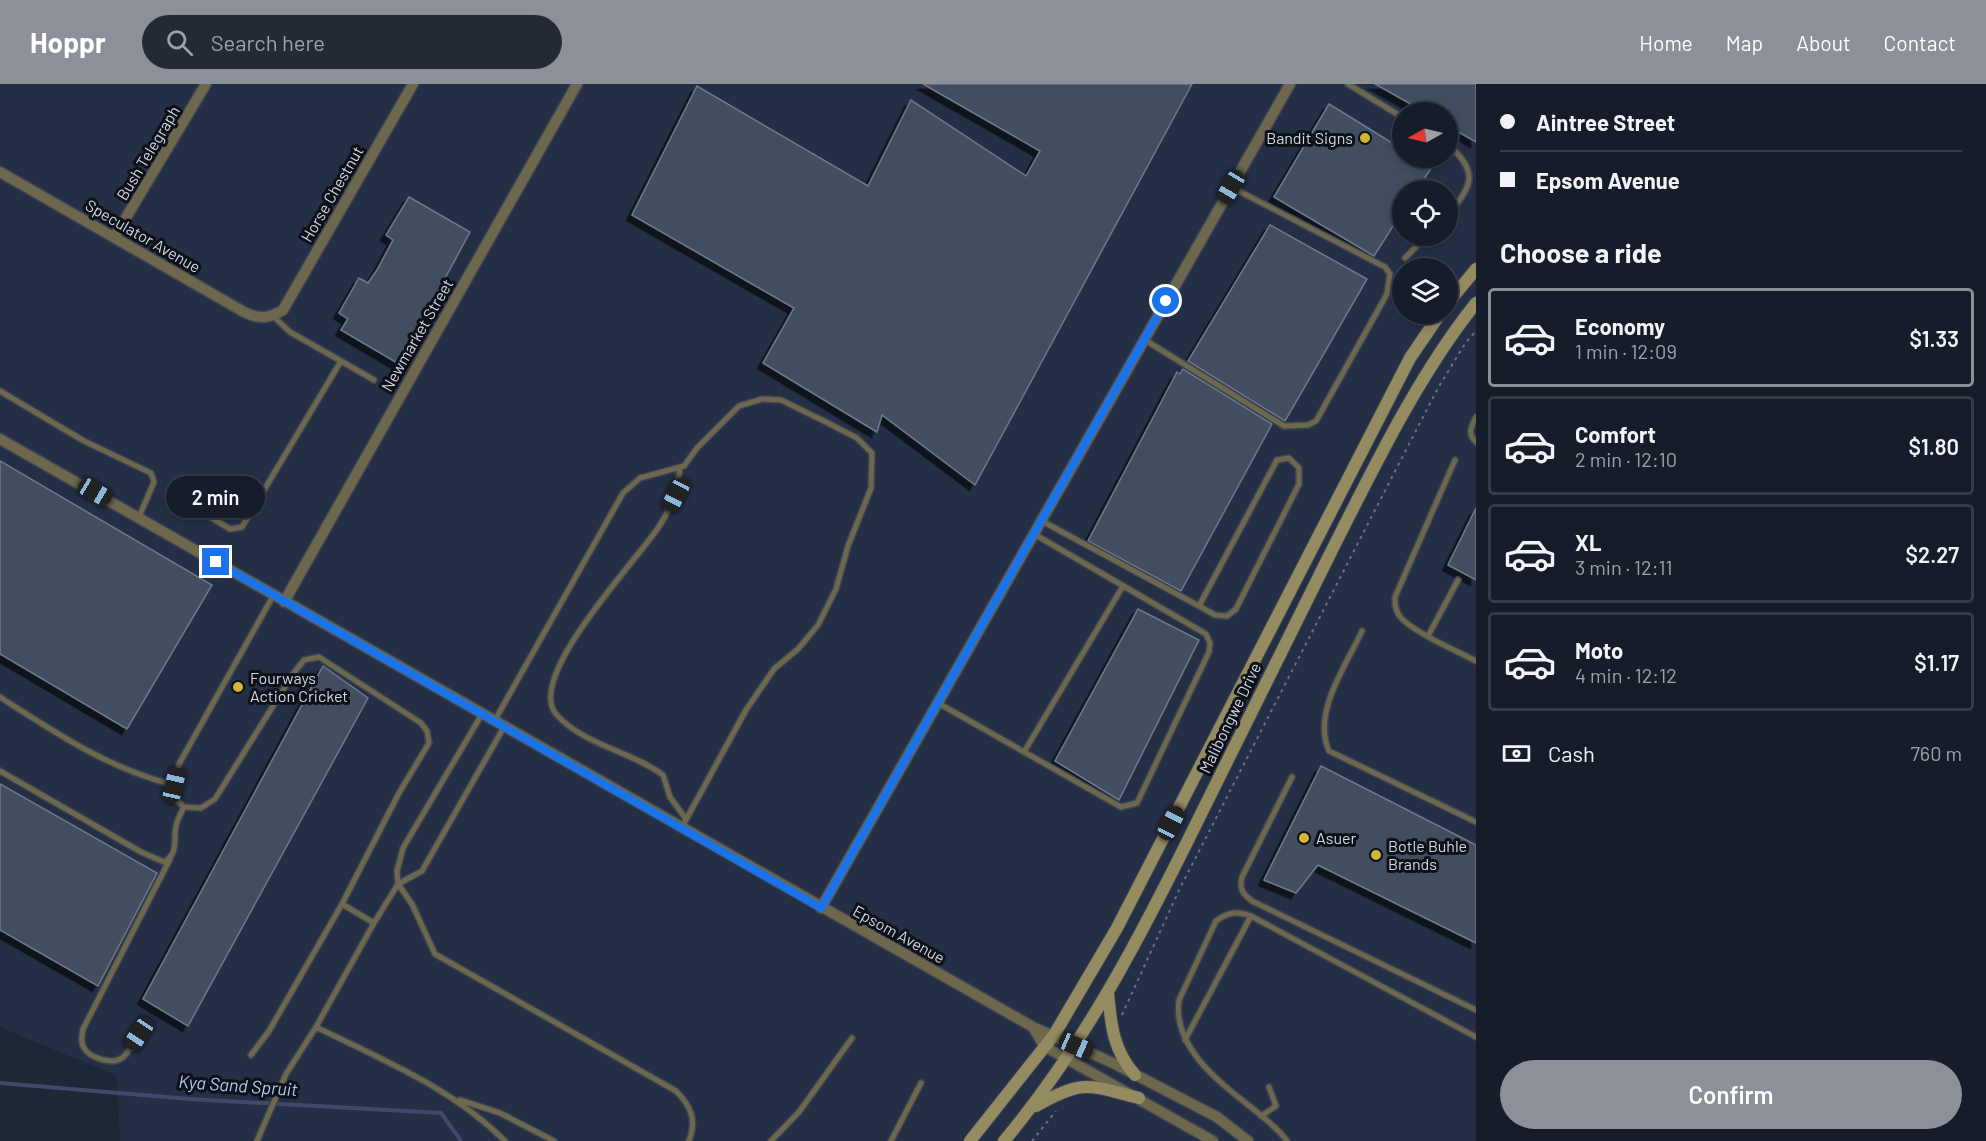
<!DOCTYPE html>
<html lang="en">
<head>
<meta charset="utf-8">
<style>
	:root { --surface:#161d2a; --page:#232a36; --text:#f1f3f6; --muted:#9ea2a8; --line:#353b47; --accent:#8c9099 }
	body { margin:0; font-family:Barlow,sans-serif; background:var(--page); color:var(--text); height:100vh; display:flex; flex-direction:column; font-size:22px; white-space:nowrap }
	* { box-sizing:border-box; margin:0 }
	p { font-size:20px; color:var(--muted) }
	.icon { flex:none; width:33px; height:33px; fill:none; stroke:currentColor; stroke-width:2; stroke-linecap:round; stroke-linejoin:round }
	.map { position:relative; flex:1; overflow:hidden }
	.side { display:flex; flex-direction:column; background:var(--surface); width:510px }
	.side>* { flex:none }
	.guide { display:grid; align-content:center; height:132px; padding:0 24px; background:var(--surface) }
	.needle { width:39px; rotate:262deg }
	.controls { position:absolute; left:1392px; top:18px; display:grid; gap:12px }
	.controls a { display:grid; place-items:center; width:66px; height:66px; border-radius:50%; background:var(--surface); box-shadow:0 3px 9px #0003,0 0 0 2px var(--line); font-size:30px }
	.end { position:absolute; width:27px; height:27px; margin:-14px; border:8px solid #1a73e8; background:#fff; box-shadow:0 0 0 3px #fff }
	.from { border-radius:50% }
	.bubble { position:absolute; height:42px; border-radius:21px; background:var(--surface); box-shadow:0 3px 9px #0003,0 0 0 2px var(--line); font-size:20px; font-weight:600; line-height:42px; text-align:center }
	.car { position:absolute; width:18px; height:36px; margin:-18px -9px; border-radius:8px; box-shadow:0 0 4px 2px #0007; background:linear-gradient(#222 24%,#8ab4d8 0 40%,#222 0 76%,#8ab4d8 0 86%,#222 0) }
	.guide b { display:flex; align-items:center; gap:21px; height:57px; font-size:22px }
	.guide b+b { border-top:2px solid var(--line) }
	.guide i { width:15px; height:15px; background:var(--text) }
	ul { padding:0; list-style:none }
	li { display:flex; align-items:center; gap:18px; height:99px; margin:0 12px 9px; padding:0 12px; border:3px solid var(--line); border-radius:6px }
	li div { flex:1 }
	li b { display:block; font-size:22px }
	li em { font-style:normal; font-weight:600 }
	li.active { border-color:var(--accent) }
	li>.icon { width:54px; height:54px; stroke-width:1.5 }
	h2 { padding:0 24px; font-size:27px; line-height:72px }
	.pay { display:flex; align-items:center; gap:15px; height:66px; padding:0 24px; font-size:22px }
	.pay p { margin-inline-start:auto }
	.cta { display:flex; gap:12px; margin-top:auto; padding:12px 24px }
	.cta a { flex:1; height:69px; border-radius:36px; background:var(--accent); color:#fff; font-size:24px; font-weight:600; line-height:69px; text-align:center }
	header { display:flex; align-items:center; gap:36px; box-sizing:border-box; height:84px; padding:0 30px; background:var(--accent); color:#fff }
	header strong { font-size:28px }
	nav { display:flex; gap:33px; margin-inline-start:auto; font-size:21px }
	.search { width:420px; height:54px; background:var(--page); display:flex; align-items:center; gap:15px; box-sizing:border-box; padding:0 21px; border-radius:33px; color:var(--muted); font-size:22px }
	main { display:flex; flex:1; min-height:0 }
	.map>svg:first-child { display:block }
	.built { fill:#242f46; fill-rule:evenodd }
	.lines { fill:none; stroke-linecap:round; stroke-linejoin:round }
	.stream { stroke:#3f496c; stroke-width:4 }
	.building { fill:#434d60; stroke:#6d788c; stroke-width:1.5; filter:url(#shadow) }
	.lane-casing { stroke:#3b4353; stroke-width:8 }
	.street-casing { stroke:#3b4353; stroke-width:13 }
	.secondary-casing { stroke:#3b4353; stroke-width:14 }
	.path { stroke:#697180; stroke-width:2; stroke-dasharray:3 4.5; stroke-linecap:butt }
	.lane { stroke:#6d674d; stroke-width:5 }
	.street { stroke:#6d674d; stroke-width:10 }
	.secondary { stroke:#958b60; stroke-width:12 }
	.route { stroke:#1a73e8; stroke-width:8 }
	.poi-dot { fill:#d3b635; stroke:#0c1017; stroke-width:2 }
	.labels { text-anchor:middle; stroke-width:6; stroke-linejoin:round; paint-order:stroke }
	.poi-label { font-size:16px; fill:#d1d8e3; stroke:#0c1017; text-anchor:start }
	.street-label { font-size:16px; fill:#d1d8e3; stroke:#0c1017 }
	.water-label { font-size:18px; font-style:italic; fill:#b0c9f8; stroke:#0c1017 }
</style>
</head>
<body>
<header>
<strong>Hoppr</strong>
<div class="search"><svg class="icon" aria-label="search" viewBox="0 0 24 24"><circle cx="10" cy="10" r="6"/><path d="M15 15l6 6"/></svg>Search here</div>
<nav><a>Home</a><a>Map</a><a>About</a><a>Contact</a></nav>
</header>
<main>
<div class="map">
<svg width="1476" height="1057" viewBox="0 0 1476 1057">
	<defs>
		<filter id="shadow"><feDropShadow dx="-5.5" dy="5.5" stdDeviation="0" flood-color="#0009"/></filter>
	</defs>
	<rect width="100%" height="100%" fill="#1e2738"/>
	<!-- built -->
	<path class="built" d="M0 0H1476V1057H120L117 992 0 943ZM1402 28H1448V74H1402ZM1402 106H1448V152H1402ZM1402 184H1448V230H1402Z"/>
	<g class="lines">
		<!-- stream -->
		<path class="stream" d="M0 999 190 1015 441 1029 461 1057"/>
	</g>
	<!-- building -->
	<path class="building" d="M923 0H1192L975 401 882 331 877 348 763 279 794 224 632 131 697 2 868 102 911 16 1026 92 1040 67Z
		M1375 0H1476V58L1448 42V28H1425Z
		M1329 20 1402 65V74H1416L1432 83 1417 106H1402V128L1374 172 1274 113Z
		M409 113 470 148 399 280 341 246 348 235 339 229 359 194 368 199 377 186 393 156 386 151Z
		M1270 141 1367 195 1285 337 1188 277Z
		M1183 285 1272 340 1181 507 1088 457 1177 288 1180 290Z
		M0 377 212 501 127 645 0 570Z
		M1476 424V496L1448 481Z
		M1138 525 1199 556 1119 716 1055 677Z
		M323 582 368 614 188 942 143 915Z
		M1321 682 1476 761V859L1318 781 1296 809 1264 796Z
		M0 700 157 789 98 902 0 846Z"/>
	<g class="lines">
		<defs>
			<path id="lane" d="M1348 0 1402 33
				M1448 60C1476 86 1476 100 1448 130
				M1405 174 1427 152
				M1145 256 1284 342 1308 341 1316 337 1387 210 1390 190 1385 183 1231 103
				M341 277 374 296
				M0 307 84 357 151 389 154 398 139 433
				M1476 333C1471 343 1467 350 1476 358
				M1455 376 1395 513C1395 520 1395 525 1399 531 1408 546 1459 568 1476 577
				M680 385C678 407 671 425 658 444 637 476 525 593 556 630 583 661 631 667 663 691L670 713 686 735
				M202 428 230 445 242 443 341 277 290 248 273 232
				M1040 436 1199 522 1215 531 1227 532 1236 525 1299 400V384L1289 374 1277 376 1199 522
				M1362 547C1346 582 1312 628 1329 667L1476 738
				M1428 552 1458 496
				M0 613C56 649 109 685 174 701
				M938 619 1121 723 1137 719 1209 568 1210 559 1206 550 1034 450
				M482 630 403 764 397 787 398 800 412 820 435 870 676 1007C691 1022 697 1036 689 1057
				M495 636 623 409 640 394 684 382 697 364 739 322 762 315 781 316 824 337 857 354 872 369 871 404 848 462 836 505 818 541 798 565 774 585 746 626 682 743
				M1024 668 1123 502
				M0 687 141 768 164 778C179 769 173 757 176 742 177 736 181 729 184 723L175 715 174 701 179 680 273 512
				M1292 693 1242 793C1239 805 1243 810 1252 817L1476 926
				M184 723 201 724 215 715 293 590 304 576 319 573 421 639 427 647 429 659 399 709 342 820
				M316 943C383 976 452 1004 505 1057
				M139 950C134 957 129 969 122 974 112 981 90 974 84 964 80 958 82 951 83 945L170 775
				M1185 956 1251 832
				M251 971 269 947 342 820 374 839 398 800 422 787 504 643
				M460 1016 500 1029 554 1057
				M1261 1032 1276 1022 1269 1003
				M257 1057 286 990 316 943 374 839
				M771 1057 799 1028 852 954
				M891 1057 921 999
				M1287 1057C1280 1046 1267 1037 1257 1028 1223 1001 1172 965 1179 916L1216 837C1228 828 1237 827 1251 832L1476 953"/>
			<path id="street" d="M0 88 244 228C258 235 269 235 283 226L413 0
				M115 152 206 0
				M0 355 1033 943 1113 979 1217 1033 1248 1057
				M284 518 577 0
				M821 824 1290 0
				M1033 943 1044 962 1213 1057"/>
			<path id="secondary" d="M1448 219 1476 185
				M1108 909C1111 941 1113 966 1135 991
				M1036 1022C1083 995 1088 1001 1139 1014
				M970 1057 1054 951 1117 844 1410 274 1440 230
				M1004 1057C1087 958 1144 846 1201 730 1244 644 1287 557 1330 470 1372 387 1418 291 1476 219"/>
		</defs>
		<!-- lane casing -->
		<use href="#lane" class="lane-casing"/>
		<!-- street casing -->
		<use href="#street" class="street-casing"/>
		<!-- secondary casing -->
		<use href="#secondary" class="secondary-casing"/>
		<!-- path -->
		<path class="path" d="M1122 931 1180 804 1438 304 1466 258 1476 247
			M1032 1057 1056 1027"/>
		<!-- lane -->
		<use href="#lane" class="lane"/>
		<!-- street -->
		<use href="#street" class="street"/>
		<!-- secondary -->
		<use href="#secondary" class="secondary"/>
	</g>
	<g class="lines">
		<!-- route -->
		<path class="route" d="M216 478 821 824 1166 217"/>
	</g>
	<!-- markers -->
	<g class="poi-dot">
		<circle cx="1365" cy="54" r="6"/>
		<circle cx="238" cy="603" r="6"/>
		<circle cx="1304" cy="754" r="6"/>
		<circle cx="1376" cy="771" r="6"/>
	</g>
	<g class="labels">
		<!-- poi labels -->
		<g class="poi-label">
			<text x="1353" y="60" text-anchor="end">Bandit Signs</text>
			<text x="250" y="600">Fourways<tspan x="250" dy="18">Action Cricket</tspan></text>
			<text x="1316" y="760">Asuer</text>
			<text x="1388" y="768">Botle Buhle<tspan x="1388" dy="18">Brands</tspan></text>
		</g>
		<!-- street labels -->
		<g class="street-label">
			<text transform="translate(148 69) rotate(-59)" y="6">Bush Telegraph</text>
			<text transform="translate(332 110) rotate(-60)" y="6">Horse Chestnut</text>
			<text transform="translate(143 152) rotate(30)" y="6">Speculator Avenue</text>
			<text transform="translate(417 251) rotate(-60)" y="6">Newmarket Street</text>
			<text transform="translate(1230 634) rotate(-64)" y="6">Malibongwe Drive</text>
			<text transform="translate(899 850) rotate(29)" y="6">Epsom Avenue</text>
		</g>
		<!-- water labels -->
		<g class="water-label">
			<text transform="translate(238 1002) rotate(4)" y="6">Kya Sand Spruit</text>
		</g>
	</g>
</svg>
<div class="controls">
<a><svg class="needle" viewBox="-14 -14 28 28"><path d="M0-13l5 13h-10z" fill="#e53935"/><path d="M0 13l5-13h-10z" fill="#9ea2a8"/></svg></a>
<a><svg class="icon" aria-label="locate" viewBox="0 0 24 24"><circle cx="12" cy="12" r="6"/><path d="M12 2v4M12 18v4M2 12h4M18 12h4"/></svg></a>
<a><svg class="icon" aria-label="layers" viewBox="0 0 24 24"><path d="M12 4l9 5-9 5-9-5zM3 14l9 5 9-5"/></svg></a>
</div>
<i class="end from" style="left:1166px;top:217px"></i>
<i class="end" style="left:216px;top:478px"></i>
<div class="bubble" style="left:166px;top:392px;width:99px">2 min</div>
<i class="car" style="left:1231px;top:103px;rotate:210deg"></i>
<i class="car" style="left:95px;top:408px;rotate:120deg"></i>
<i class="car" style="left:676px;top:411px;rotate:208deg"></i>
<i class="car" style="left:174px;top:701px;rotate:13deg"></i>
<i class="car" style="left:1171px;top:739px;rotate:27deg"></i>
<i class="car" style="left:139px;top:950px;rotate:214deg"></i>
<i class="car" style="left:1076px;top:962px;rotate:114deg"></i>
</div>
<section class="side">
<div class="guide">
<b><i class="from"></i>Aintree Street</b>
<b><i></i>Epsom Avenue</b>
</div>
<h2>Choose a ride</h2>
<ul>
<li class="active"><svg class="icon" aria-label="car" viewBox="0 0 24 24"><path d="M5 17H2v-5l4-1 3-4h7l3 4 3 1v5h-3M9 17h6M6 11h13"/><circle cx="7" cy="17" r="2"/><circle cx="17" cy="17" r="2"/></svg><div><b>Economy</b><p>1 min · 12:09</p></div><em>$1.33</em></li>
<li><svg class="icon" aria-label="car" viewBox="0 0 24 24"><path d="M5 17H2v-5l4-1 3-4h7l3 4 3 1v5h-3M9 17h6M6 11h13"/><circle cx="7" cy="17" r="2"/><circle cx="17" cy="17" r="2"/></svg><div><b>Comfort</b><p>2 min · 12:10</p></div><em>$1.80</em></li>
<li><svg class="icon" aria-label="car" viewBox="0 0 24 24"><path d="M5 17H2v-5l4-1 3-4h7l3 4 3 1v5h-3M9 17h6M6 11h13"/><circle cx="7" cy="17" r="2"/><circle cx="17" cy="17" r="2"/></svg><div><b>XL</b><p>3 min · 12:11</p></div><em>$2.27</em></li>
<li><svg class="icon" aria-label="car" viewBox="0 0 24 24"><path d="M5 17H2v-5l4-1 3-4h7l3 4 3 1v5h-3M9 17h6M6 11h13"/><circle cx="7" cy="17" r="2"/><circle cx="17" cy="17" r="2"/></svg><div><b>Moto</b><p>4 min · 12:12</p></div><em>$1.17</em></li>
</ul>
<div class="pay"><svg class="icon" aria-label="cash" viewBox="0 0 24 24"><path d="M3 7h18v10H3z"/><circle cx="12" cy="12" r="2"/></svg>Cash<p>760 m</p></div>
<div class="cta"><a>Confirm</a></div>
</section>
</main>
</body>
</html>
